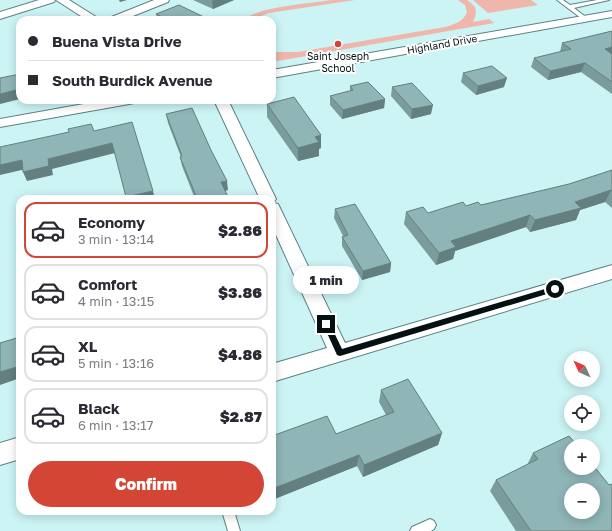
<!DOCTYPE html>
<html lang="en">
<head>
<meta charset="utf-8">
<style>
	:root { --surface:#fff; --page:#f7f7f7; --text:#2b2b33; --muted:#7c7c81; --line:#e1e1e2; --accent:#d34635 }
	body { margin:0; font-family:"Golos Text",sans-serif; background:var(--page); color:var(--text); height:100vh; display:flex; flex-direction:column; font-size:15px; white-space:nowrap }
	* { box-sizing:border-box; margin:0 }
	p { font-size:13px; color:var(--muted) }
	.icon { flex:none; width:22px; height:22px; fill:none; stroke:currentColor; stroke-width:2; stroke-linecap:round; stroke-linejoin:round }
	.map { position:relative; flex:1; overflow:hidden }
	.panel { position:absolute; left:16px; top:195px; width:260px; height:320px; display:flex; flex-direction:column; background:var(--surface); border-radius:12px; box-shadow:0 2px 10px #0003 }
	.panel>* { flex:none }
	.top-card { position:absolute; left:16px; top:16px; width:260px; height:88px; border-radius:12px; box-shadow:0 2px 10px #0003; display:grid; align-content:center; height:88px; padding:0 12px; background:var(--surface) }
	.needle { width:26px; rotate:314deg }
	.fabs { position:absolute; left:564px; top:351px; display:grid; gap:8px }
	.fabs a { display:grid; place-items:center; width:36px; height:36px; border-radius:50%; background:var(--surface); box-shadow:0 2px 10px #0003; font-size:20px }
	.end { position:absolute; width:18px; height:18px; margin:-9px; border:5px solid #041011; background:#fff; box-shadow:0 0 0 2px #fff }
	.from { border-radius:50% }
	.bubble { position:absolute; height:28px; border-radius:14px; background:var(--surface); box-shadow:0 2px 10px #0003; font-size:13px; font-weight:800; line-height:28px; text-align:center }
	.top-card b { display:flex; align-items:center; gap:14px; height:38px; font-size:15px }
	.top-card b+b { border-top:1px solid var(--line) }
	.top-card i { width:10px; height:10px; background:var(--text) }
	ul { padding:7px 0 0; list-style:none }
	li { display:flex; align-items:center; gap:12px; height:56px; margin:0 8px 6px; padding:0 4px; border:2px solid var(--line); border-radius:12px }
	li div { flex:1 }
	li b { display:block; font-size:15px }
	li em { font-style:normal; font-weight:800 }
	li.active { border-color:var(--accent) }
	li>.icon { width:36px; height:36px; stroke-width:1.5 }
	.primary-button { display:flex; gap:8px; margin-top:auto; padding:8px 12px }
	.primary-button a { flex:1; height:46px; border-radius:24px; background:var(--accent); color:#fff; font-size:16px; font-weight:800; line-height:46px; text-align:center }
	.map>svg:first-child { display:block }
	.green { fill:#efb6ac }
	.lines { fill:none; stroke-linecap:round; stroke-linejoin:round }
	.service-casing { stroke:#5d8182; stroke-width:2 }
	.minor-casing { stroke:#5d8182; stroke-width:2 }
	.service { fill:#fff; fill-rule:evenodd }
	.minor { fill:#fff; fill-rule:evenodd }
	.wall { fill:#7b9c9d }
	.shaded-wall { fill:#647f7f }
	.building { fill:#8fb5b6; stroke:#647f7f; fill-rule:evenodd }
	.route { fill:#041011 }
	.poi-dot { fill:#d34635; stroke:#fff; stroke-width:1.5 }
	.labels { text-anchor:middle; stroke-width:4; stroke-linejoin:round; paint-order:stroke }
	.far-street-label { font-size:10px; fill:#041011; stroke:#fff }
	.far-poi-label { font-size:10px; fill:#041011; stroke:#fff }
</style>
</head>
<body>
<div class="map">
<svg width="612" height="531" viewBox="0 0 612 531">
	<rect width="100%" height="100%" fill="#ccf4f5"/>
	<!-- green -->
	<path class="green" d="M331 0H355L269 13 251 20H241C267 5 301 5 331 0Z
		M458 0H467C477 7 478 11 473 22L489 19 494 23 272 62V52H298L445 27C455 24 463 22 467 12L465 5Z
		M473 0H531L538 5 488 13Z"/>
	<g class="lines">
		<defs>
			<path id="service" d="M557 0H563L570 5 597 0H609L574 8 587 18 588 19 585 21Z
				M222 511H234L240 531H228Z
				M430 519 434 521 436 525 434 529 431 531H410L412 527Z"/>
			<path id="minor" d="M39 0H55L54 2 0 19V12Z
				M56 0H69L101 20H87Z
				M154 0H169L168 2 123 20H107L109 18Z
				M612 11V17L272 78V70Z
				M106 100H136L134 103 129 104 0 127V119Z
				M214 100H228L276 199 273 203 278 204 280 208 345 343 612 265V279L272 382V364L327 348 272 226V199H260Z
				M20 437V459L0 465V443Z"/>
		</defs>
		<!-- service casing -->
		<use href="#service" class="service-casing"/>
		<!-- minor casing -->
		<use href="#minor" class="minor-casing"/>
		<!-- service -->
		<use href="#service" class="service"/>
		<!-- minor -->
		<use href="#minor" class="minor"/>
	</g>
	<!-- wall -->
	<path class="wall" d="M193 0H234L213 9Z
		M156 14 208 19V20H158Z
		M612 31V94L581 72 548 80 531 67 534 58 560 52 562 43Z
		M463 73 504 87 476 95 461 82Z
		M350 86 385 99 384 108 342 119 330 105V96L350 91Z
		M392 87 431 114 411 119 391 96Z
		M267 104 321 135V148L319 149V156L298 161 267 117Z
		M166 114 228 190 195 199 182 166 180 157H181L168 123Z
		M612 170V208L605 202 580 210 576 220 530 232 526 227 455 251 453 259 436 265 404 224 406 212 428 213 466 206 481 205 569 184Z
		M335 209 391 263 390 272 362 280 342 246V237L343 236 334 218Z
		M381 390 442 433 438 445 363 477 357 466 272 500V436L336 434 386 415 379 402Z
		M533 453 612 531H516L490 491 496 480 527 465Z"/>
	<!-- shaded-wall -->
	<path class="shaded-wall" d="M119 0H127L120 2Z
		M214 0H234L213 9 212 1Z
		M612 47V55L605 49Z
		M585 63 581 72 548 80 550 71Z
		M507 78 504 87 476 95 478 86Z
		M20 89V99L0 104V94Z
		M385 99 384 108 342 119 343 110Z
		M433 105 431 114 411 119 412 109Z
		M321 135V148L319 149V156L298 161V148L315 137Z
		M112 143 115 153 52 169 53 175 27 181 23 172 48 159Z
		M22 160 26 169 0 175V165Z
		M227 181 228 190 223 191 221 182Z
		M611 190 605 202 580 210 576 220 530 232 535 220 575 202Z
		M153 191 155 199H126V197Z
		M530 215 526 227 455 251 453 259 436 265 439 253 451 241Z
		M391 263 390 272 362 280 363 271Z
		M20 366V378L0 385V372Z
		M442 433 438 445 363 477 364 465Z
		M359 455 357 466 272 500V489Z"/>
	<!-- building -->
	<path class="building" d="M179 5 208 19 205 20H168L156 14Z
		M612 31V47L605 49 612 54V82L585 63 550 71 534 58 571 49 562 43Z
		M492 66 507 78 478 86 463 73Z
		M20 74V89L0 94V78Z
		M368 82 385 99 343 110 330 96 353 90 350 86Z
		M412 83 433 105 412 109 392 87Z
		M294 97 321 135 315 137 319 142 298 148 267 104Z
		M192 108 211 150 227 181 221 182 229 199H194L197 198 180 157 182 156 166 114Z
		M132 122 153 191 126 197 112 143 48 159 49 166 23 172 22 160 0 165V147L69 132 68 129 91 124 94 131Z
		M612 170V191L611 190 575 202 581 208 535 220 530 215 451 241 456 247 439 253 406 212 423 207 428 213 463 202 466 206 478 202 481 205 569 184Z
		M355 204 391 263 363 271 342 237 348 235 335 209Z
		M20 337V366L0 372V343Z
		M408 379 442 433 364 465 359 455 272 489V436L327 416 336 434 394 412 381 390Z
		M569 436 578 446H571V468H593V465L609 485 612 484V531H531L496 480 538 459 533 453ZM571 490H593V512H571Z"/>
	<!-- route -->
	<path class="route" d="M555 286 557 287V291L340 356 337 355 323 324 324 322H329L342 349Z"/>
	<!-- markers -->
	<circle class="poi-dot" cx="338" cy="44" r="4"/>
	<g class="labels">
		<!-- far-street labels -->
		<g class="far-street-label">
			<text transform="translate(442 44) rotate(-10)" y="4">Highland Drive</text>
		</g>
		<!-- far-poi labels -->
		<g class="far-poi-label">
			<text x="338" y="60">Saint Joseph<tspan x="338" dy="12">School</tspan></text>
		</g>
	</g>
</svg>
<div class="fabs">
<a><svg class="needle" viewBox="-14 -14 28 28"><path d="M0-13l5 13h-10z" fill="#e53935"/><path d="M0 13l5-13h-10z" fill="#7c7c81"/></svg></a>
<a><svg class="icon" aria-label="locate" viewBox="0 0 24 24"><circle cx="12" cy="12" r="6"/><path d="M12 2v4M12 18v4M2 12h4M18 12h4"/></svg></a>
<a>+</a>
<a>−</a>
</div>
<i class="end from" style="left:555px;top:289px"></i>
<i class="end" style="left:326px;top:324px"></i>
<div class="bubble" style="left:293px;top:266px;width:66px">1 min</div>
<div class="top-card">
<b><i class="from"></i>Buena Vista Drive</b>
<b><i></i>South Burdick Avenue</b>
</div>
<section class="panel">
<ul>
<li class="active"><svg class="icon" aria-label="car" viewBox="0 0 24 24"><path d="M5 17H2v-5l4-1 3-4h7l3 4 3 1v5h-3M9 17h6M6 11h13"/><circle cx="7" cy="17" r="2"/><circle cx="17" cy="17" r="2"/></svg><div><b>Economy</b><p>3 min · 13:14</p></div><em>$2.86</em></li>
<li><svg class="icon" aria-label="car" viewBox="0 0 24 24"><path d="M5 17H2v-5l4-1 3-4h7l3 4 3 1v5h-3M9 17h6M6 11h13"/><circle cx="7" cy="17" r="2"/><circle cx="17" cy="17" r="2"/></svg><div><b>Comfort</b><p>4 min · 13:15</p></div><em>$3.86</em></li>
<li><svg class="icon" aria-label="car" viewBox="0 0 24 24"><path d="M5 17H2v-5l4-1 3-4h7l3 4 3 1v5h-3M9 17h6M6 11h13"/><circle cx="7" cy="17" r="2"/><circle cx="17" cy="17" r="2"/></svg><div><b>XL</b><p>5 min · 13:16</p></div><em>$4.86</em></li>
<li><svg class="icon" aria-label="car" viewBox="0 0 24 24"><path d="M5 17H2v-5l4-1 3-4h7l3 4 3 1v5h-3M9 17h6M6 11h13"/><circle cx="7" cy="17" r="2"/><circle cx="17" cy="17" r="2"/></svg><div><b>Black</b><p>6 min · 13:17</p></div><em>$2.87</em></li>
</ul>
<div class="primary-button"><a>Confirm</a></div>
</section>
</div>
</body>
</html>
